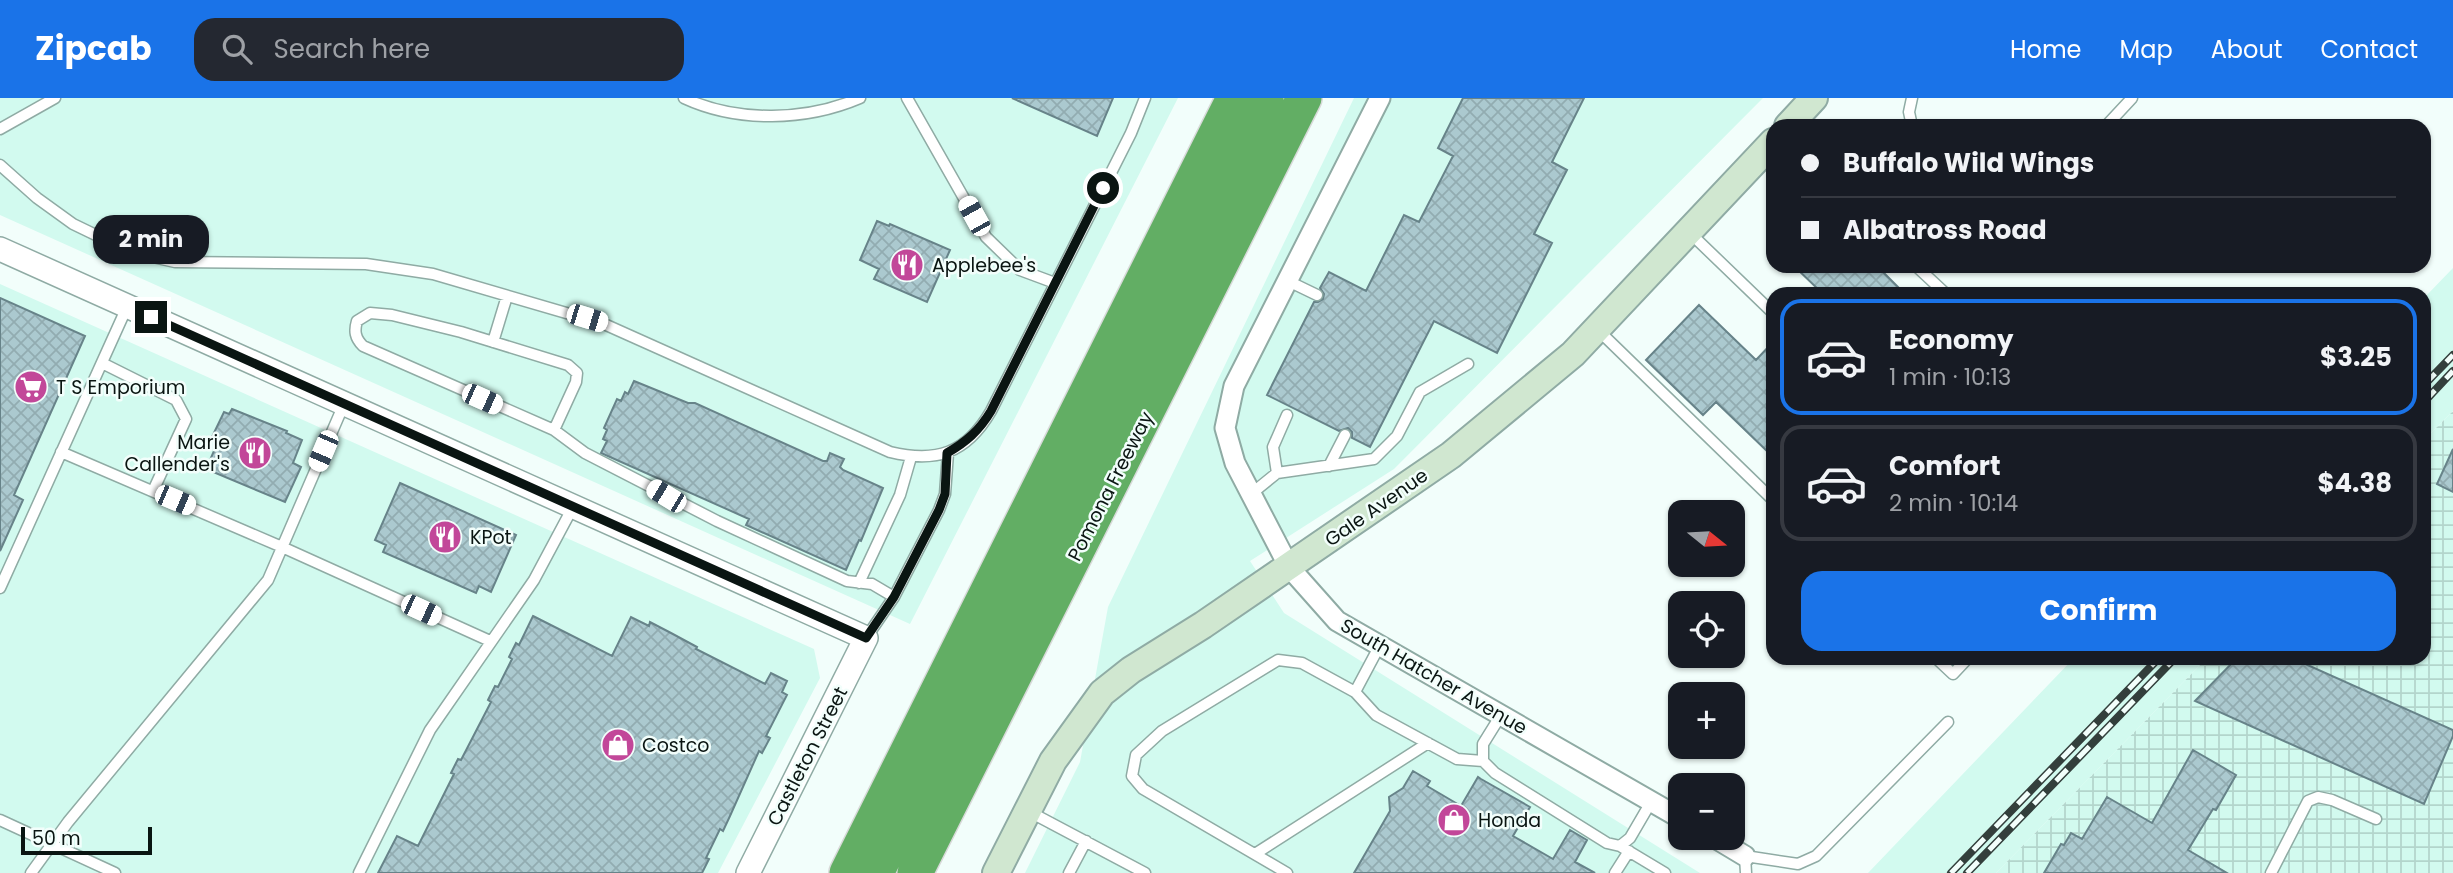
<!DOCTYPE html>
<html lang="en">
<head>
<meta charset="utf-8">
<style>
	:root { --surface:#171b24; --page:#242831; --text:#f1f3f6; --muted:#9ea1a6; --line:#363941; --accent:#1a73e8 }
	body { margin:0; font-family:Poppins,sans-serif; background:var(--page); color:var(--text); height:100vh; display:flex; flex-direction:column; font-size:26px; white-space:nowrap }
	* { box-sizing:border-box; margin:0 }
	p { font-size:23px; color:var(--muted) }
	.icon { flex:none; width:38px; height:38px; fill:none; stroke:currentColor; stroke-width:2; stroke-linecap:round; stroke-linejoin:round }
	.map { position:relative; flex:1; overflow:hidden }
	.drawer { position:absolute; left:1766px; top:189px; width:665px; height:378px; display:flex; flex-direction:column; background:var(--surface); border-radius:21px; box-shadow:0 2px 5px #0004 }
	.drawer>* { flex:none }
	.banner { position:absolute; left:1766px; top:21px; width:665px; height:154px; border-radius:21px; box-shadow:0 2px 5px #0004; display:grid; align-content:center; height:154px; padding:0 35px; background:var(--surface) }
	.needle { width:46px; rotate:108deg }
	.controls { position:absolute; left:1668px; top:402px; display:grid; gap:14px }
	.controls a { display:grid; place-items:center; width:77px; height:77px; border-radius:14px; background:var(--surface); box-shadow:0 2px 5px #0004; font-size:35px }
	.scale { position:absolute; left:21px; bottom:18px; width:131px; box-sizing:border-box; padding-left:7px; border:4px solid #0a1512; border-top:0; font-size:19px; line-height:24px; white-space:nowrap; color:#0a1512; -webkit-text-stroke:5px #f2fefb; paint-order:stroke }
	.end { position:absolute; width:32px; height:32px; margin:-16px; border:9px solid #0a1512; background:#fff; box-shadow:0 0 0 4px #fff }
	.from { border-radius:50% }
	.bubble { position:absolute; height:49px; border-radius:21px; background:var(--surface); box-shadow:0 2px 5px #0004; font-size:23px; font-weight:700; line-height:49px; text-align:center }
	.car { position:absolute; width:21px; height:42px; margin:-21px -10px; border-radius:9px; box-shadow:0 0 5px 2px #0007; background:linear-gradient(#fff 24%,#345 0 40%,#fff 0 76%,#345 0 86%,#fff 0) }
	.banner b { display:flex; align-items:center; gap:24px; height:66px; font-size:26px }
	.banner b+b { border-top:2px solid var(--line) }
	.banner i { width:18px; height:18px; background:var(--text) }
	ul { padding:12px 0 0; list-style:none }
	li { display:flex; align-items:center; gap:21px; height:116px; margin:0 14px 10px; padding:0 21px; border:4px solid var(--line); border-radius:21px }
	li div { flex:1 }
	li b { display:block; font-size:26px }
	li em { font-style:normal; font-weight:700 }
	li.on { border-color:var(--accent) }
	li>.icon { width:63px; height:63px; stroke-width:1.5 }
	.primary-button { display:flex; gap:14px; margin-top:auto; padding:14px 35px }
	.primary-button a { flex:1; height:80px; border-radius:21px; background:var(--accent); color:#fff; font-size:28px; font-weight:700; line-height:80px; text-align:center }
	header { display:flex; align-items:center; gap:42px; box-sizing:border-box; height:98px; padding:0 35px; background:var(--accent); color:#fff }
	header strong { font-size:33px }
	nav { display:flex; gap:38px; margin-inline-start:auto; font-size:24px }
	.search { width:490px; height:63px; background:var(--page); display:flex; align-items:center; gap:18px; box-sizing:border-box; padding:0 24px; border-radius:21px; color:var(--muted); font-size:26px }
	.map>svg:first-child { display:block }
	.built { fill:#d2faef }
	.industrial { fill:url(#industrial-grid) }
	.building { fill:url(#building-cross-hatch); stroke:#678389; stroke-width:2 }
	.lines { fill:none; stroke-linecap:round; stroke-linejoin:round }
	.service-casing { stroke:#8faba4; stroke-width:13 }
	.minor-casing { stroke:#8faba4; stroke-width:23 }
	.tertiary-casing { stroke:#8faba4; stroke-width:26 }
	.secondary-casing { stroke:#8faba4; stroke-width:30 }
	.motorway-casing { stroke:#d8dad9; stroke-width:38 }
	.service { stroke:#fff; stroke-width:10 }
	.minor { stroke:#fff; stroke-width:19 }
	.tertiary { stroke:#fff; stroke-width:23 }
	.secondary { stroke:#d0e7d0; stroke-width:26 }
	.motorway { stroke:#62ae64; stroke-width:35 }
	.rail-casing { stroke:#333f3c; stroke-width:8 }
	.rail { stroke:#f2fefb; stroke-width:5; stroke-dasharray:16; stroke-linecap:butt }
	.route { stroke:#0a1512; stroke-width:9 }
	.labels { text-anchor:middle; stroke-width:5; stroke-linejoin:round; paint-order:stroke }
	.poi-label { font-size:19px; fill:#0a1512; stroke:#f2fefb; text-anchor:start }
	.street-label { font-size:19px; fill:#0a1512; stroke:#f2fefb }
</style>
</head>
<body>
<header>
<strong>Zipcab</strong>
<div class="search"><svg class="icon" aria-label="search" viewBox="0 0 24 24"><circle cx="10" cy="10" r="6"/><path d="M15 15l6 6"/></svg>Search here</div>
<nav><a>Home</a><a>Map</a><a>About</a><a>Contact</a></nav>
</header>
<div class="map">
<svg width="2453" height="775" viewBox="0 0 2453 775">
	<defs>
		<pattern id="industrial-grid" width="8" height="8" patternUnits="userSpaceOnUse" patternTransform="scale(1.75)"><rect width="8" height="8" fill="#d2faef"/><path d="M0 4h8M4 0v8" fill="none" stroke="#b3d5cc"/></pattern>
		<pattern id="building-cross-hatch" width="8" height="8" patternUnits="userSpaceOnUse" patternTransform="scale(1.75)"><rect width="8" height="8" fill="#abc9cf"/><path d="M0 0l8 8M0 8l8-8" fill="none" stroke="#92acb1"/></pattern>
	</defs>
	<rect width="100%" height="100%" fill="#f2fefb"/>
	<!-- built -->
	<path class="built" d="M0 0H1178L910 526 0 117Z
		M1354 0H1763L1394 371 1250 463 1284 515 1700 775H1025L1080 664 1108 509Z
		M2453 170V313L2424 342V200Z
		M0 186 814 551 820 580 718 775H0Z
		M2074 560H2207L1996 775H1868Z"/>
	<!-- industrial -->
	<path class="industrial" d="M2453 313V775H1996L2207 560H2424V342Z"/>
	<!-- building -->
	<path class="building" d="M1012 0H1113L1097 38Z
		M1463 0H1584L1552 64 1567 72 1534 136 1552 145 1497 255 1434 223 1370 349 1352 340V334L1348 330 1339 333 1267 297 1314 204H1318L1323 201 1324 196 1320 190 1329 174 1366 193 1404 117 1419 124 1453 58 1438 50Z
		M877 123 889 128 890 126 950 152 927 204 874 181 879 171 860 162Z
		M1794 168H1877L1905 196H1823Z
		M0 200 85 238 14 397 23 402 0 453Z
		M1699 207 1756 262 1773 244V359L1716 304 1703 317 1646 262Z
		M634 283 688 305H695L823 363H827L830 355 844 361 840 369 843 372 883 390 861 443 859 442 846 472 746 427 749 421 601 355 607 343 603 341 607 332 604 330 617 301 621 303 625 294 628 296Z
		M232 311 287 333 286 335 302 342 293 365 301 369 285 404 206 371 218 344 211 341 224 314 229 316Z
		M2453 351V394L2437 386Z
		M400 385 516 437 491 494 479 488 476 495 383 454 386 447 375 442Z
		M533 518 612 558 631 519 649 528 650 524 671 535 697 549 696 551 765 586 771 575 787 583 782 594 787 597 766 638 770 640 762 655 759 653 730 718 723 733 720 731 706 760 709 761 702 775H378L397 738 418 748 454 676 451 675 458 661 461 662 491 604 488 602 495 588 498 589 512 561 509 559 516 545 519 547Z
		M2237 560H2292L2453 632V638L2424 706 2195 603Z
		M2193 652 2236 677 2216 712 2213 711 2188 752 2227 775H2044L2061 746 2064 747 2071 735 2082 741 2107 699 2152 725Z
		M1413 673 1430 683 1427 688 1461 708 1478 679 1481 681 1530 709 1513 738 1553 761 1570 732 1587 742 1575 764 1595 775H1354L1390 713 1389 699 1403 690Z"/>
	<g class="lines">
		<defs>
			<path id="service" d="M684 0C738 25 806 23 860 0
				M907 0 986 139 1020 172 1055 185
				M1912 28 1909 14 1912 0
				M2106 28 2132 0
				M0 31 55 0
				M0 67 37 100 73 126 131 154 175 164 366 166 433 176 604 226 890 354C936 365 966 356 991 313L1131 35 1145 0
				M1689 134 1773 215
				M1916 168 1946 196
				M1288 183 1317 197
				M1597 231 1773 402
				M493 244 507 198
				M102 265 176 302 186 321 153 393
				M554 332 576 284 577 275 568 267 461 234 392 217 370 215 357 223C354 233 355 240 363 248L554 332 585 355 717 423 847 483 872 486 894 499
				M61 354 282 449 490 543
				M1329 368 1345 337
				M1277 375 1273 349 1287 317
				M1251 396 1277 375 1374 361 1397 338 1420 294 1468 266
				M859 485 900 397 911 359
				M0 490 127 209
				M866 540 894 499 939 412 945 396 948 355
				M1380 547 1355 594 1376 617 1457 661 1483 663
				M1936 560 1953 576 1968 560
				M1501 617 1483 646V663L1495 675 1607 745 1620 748 1630 740 1651 704
				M1028 713 1145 775
				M0 722 115 775
				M1620 748 1665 775
				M1255 756 1428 645
				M31 775 68 724 268 482 344 306
				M359 775 430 632 534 482 573 409
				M1069 775 1086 743
				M1287 775 1143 691 1132 678 1136 657 1162 633 1278 562 1302 565 1355 594
				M1615 775 1629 753
				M1746 775 1745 758 1798 766 1816 758 1948 624
				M2271 775 2308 703 2318 699 2332 702 2376 721"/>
			<path id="minor" d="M1380 0 1234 288 1225 330 1235 365 1289 469 1337 523 1680 720
				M1715 740 1745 758"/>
			<path id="tertiary" d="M0 151 866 540 748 775"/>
			<path id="secondary" d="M1788 28 1814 0
				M996 775 1053 663 1102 595 1131 572 1203 527 1451 357 1573 256 1773 44"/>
			<path id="motorway" d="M847 775 1234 0
				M876 775 1266 0
				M915 775 1304 0"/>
		</defs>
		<!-- service casing -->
		<use href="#service" class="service-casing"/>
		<!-- minor casing -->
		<use href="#minor" class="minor-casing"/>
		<!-- tertiary casing -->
		<use href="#tertiary" class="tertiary-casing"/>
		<!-- secondary casing -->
		<use href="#secondary" class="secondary-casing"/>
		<!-- motorway casing -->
		<use href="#motorway" class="motorway-casing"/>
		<!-- service -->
		<use href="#service" class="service"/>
		<!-- minor -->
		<use href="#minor" class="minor"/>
		<!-- tertiary -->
		<use href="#tertiary" class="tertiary"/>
		<!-- secondary -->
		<use href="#secondary" class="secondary"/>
		<!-- motorway -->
		<use href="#motorway" class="motorway"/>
		<defs>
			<path id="rail" d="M2424 287 2453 257
				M2424 304 2453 273
				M1951 775 2159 560
				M1967 775 2175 560"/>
		</defs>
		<!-- rail casing -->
		<use href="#rail" class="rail-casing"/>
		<!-- rail -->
		<use href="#rail" class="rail"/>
	</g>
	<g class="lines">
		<!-- route -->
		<path class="route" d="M151 219 866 540 894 499 939 412 945 396 947 355C966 344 979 333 991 313L1103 90"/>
	</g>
	<!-- icons -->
	<defs>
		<symbol id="restaurant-disc" viewBox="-11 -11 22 22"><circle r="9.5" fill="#c24799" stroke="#f2fefb"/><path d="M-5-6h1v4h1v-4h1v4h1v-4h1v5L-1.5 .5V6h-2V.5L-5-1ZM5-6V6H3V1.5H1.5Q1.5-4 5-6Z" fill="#fff"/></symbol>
		<symbol id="supermarket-disc" viewBox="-11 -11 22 22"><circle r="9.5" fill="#c24799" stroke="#f2fefb"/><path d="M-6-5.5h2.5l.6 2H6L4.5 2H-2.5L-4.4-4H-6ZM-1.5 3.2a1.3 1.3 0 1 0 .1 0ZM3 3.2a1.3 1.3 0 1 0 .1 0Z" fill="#fff"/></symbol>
		<symbol id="shop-disc" viewBox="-11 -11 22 22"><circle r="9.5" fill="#c24799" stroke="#f2fefb"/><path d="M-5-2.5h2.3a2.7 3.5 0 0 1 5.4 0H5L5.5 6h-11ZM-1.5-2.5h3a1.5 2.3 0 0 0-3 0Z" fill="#fff"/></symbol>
	</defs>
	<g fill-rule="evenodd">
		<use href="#restaurant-disc" x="888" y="148" width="38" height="38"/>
		<use href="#supermarket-disc" x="12" y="270" width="38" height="38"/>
		<use href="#restaurant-disc" x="236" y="336" width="38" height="38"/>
		<use href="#restaurant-disc" x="426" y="420" width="38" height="38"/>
		<use href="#shop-disc" x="599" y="628" width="38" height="38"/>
		<use href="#shop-disc" x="1435" y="703" width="38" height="38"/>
	</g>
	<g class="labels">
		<!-- poi labels -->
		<g class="poi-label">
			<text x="932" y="174">Applebee's</text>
			<text x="56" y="296">T S Emporium</text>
			<text x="230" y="351" text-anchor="end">Marie<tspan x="230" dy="22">Callender's</tspan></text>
			<text x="470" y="446">KPot</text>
			<text x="642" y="654">Costco</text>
			<text x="1478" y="729">Honda</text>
		</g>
		<!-- street labels -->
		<g class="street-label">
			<text transform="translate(1110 388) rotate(-63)" y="7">Pomona Freeway</text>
			<text transform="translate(1376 409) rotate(-35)" y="7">Gale Avenue</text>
			<text transform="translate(1434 578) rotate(30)" y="7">South Hatcher Avenue</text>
			<text transform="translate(807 658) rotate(-63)" y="7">Castleton Street</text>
		</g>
	</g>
</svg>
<div class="controls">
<a><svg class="needle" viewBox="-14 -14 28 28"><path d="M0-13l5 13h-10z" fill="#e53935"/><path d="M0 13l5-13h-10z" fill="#9ea1a6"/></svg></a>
<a><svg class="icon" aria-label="locate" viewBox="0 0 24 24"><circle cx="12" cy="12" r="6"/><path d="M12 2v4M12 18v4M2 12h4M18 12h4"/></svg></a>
<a>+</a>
<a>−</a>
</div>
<div class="scale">50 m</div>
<i class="end from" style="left:1103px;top:90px"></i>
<i class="end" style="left:151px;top:219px"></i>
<div class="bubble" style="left:93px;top:117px;width:116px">2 min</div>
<i class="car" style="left:974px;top:118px;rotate:331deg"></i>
<i class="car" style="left:587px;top:220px;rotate:107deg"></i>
<i class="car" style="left:482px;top:301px;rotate:114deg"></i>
<i class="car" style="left:323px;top:353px;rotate:203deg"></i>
<i class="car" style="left:666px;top:398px;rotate:301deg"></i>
<i class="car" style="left:175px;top:402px;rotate:113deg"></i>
<i class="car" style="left:421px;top:512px;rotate:115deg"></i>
<div class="banner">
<b><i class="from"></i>Buffalo Wild Wings</b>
<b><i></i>Albatross Road</b>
</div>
<section class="drawer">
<ul>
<li class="on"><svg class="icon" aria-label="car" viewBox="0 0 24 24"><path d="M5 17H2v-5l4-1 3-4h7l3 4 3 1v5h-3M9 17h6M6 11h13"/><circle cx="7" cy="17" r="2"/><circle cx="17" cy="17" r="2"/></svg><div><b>Economy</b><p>1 min · 10:13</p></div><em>$3.25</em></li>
<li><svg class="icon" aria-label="car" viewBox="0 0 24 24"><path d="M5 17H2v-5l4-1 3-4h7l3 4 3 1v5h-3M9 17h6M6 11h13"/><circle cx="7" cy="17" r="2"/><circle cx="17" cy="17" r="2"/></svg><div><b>Comfort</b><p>2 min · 10:14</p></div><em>$4.38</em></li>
</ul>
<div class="primary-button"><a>Confirm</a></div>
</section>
</div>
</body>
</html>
